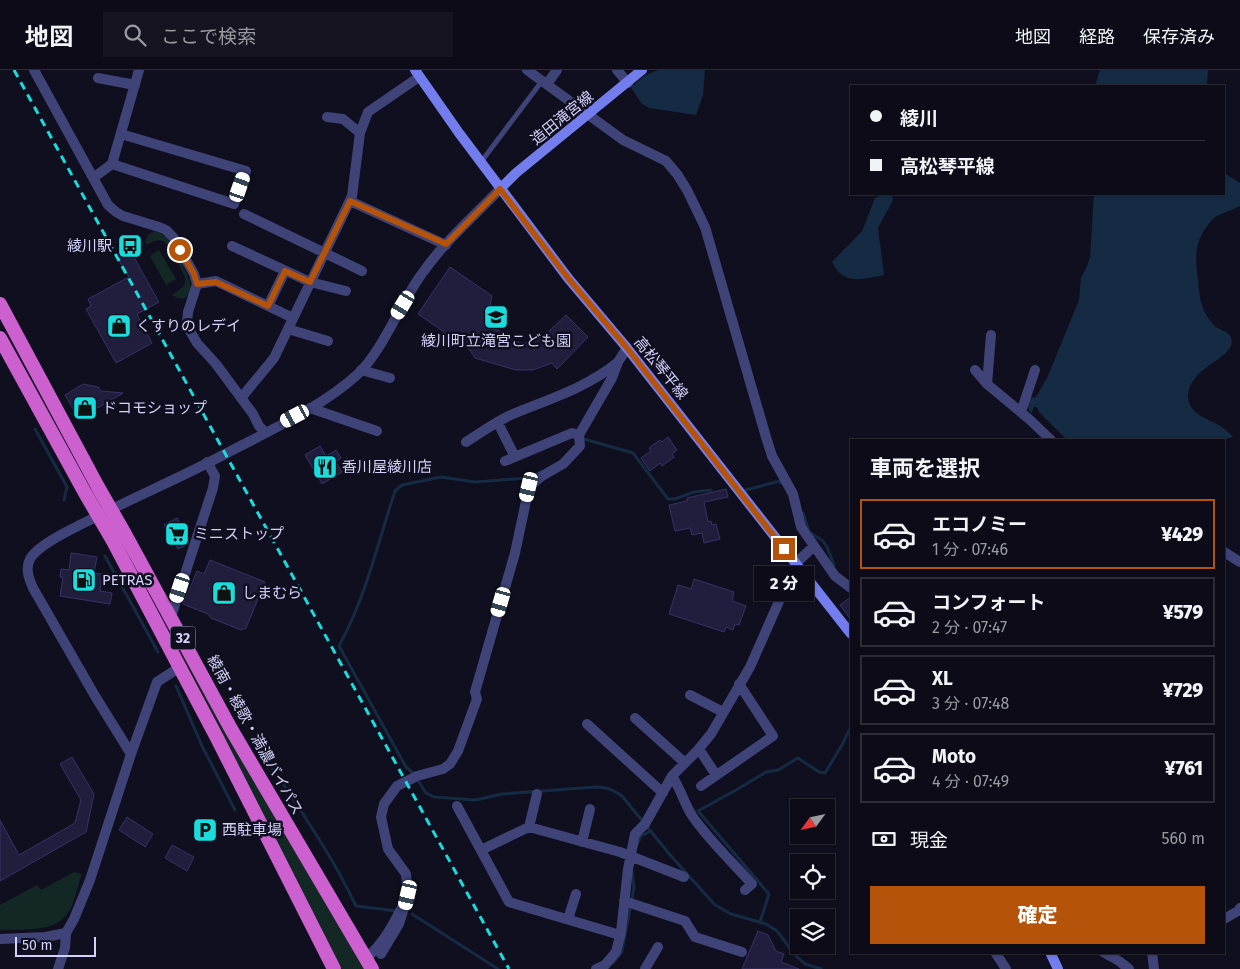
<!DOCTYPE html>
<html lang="ja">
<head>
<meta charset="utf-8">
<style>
	:root { --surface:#0c0b17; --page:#151420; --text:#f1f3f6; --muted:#9a9ba1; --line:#2c2b36; --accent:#b45309 }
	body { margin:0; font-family:"Fira Sans","Noto Sans JP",sans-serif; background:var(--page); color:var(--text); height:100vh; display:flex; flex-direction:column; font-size:19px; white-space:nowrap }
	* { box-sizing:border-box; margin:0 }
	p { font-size:16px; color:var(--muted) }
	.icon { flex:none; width:28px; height:28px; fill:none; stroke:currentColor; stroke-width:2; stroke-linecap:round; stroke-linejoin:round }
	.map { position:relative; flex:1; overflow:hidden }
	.drawer { position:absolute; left:850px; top:369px; width:375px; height:515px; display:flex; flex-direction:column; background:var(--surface); border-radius:0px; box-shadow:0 1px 4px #0004,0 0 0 1px var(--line) }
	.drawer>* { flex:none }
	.banner { position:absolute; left:850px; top:15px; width:375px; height:110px; border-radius:0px; box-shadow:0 1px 4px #0004,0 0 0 1px var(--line); display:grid; align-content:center; height:110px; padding:0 20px; background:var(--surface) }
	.needle { width:32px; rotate:237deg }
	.tools { position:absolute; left:790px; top:729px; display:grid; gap:10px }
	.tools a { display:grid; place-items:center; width:45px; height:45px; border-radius:0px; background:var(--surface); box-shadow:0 1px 4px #0004,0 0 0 1px var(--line); font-size:25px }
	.scale { position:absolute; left:15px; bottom:12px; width:81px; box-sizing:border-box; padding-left:5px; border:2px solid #d3d2fa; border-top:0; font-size:14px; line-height:18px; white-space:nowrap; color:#d3d2fa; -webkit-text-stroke:4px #100f1f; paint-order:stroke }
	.end { position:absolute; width:22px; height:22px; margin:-11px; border:6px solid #b45309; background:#fff; box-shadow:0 0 0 2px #fff }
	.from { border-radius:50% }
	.bubble { position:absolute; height:35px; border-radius:0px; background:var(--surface); box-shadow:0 1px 4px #0004,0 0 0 1px var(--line); font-size:16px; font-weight:800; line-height:35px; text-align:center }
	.car { position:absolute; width:15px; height:30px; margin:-15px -8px; border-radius:6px; box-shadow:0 0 4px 1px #0007; background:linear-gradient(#fff 24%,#345 0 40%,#fff 0 76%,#345 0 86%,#fff 0) }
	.banner b { display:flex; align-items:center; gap:18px; height:48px; font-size:19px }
	.banner b+b { border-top:1px solid var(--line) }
	.banner i { width:12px; height:12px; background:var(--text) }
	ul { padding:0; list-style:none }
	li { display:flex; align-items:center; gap:15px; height:70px; margin:0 10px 8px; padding:0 10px; border:2px solid var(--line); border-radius:0px }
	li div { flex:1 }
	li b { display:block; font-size:19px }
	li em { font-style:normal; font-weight:800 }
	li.active { border-color:var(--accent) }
	li>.icon { width:45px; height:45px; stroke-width:1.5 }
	h2 { padding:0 20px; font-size:22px; line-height:60px }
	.pay { display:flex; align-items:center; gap:12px; height:55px; padding:0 20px; font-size:19px }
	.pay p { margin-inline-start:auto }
	.button { display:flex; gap:10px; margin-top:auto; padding:10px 20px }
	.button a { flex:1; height:58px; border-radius:0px; background:var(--accent); color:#fff; font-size:20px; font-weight:800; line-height:58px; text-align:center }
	header { display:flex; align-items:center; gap:30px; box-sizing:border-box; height:70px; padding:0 25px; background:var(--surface); border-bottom:1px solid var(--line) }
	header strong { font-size:24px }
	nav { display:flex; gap:28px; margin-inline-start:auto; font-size:18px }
	.search { width:350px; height:45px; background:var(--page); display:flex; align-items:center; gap:12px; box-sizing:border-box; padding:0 18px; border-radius:0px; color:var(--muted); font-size:19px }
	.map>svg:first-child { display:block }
	.green { fill:#132825 }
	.water { fill:#152b43 }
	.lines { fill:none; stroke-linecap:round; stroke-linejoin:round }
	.stream { stroke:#152b43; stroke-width:3 }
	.building { fill:#211d3d; stroke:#373267 }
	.service { stroke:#3f4378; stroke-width:5 }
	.minor { stroke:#3f4378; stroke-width:10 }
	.tertiary { stroke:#3f4378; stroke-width:10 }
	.secondary { stroke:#747dee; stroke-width:10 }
	.trunk { stroke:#cc60ce; stroke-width:14 }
	.rail { stroke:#1adcdd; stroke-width:3; stroke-dasharray:8 6; stroke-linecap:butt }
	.route { stroke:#b45309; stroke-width:6 }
	.labels { text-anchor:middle; stroke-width:5; stroke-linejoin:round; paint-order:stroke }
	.shield { fill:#100f1f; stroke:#9898b8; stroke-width:1 }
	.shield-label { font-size:14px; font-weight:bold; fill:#d3d2fa }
	.street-label { font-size:15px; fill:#d3d2fa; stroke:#100f1f }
	.poi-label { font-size:15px; fill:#d3d2fa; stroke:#100f1f; text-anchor:start }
</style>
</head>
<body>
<header>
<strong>地図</strong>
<div class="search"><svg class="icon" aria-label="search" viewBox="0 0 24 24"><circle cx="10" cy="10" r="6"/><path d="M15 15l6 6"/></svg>ここで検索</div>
<nav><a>地図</a><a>経路</a><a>保存済み</a></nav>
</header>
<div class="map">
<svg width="1240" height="899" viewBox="0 0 1240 899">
	<rect width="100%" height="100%" fill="#100f1f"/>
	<!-- green -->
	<path class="green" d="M155 161C159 163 163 164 166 167 172 174 188 204 190 213 193 226 183 233 172 225 180 220 186 217 185 207 181 199 170 174 163 171 157 169 151 172 147 175L145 172 149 164Z
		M159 180 176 209 166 215 150 186Z
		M173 563 366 899H342L294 808 172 564Z
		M74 802 82 804C77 816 75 834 67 844 53 863 21 859 0 860V835L37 815 41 820Z"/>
	<!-- water -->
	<path class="water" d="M658 0H705L703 25 696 45 649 38 641 33 631 17 644 6Z
		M1100 0H1208L1207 16H1095Z
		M1224 103 1240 113V136C1232 140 1223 143 1215 147 1212 149 1210 152 1208 155 1194 172 1195 189 1198 209 1199 223 1200 237 1209 249 1211 251 1214 256 1216 257 1222 261 1229 261 1231 268 1238 288 1190 295 1188 325 1187 344 1209 349 1222 357 1226 360 1230 364 1233 367L1222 370H1067L1039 342 1037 337H1034L1032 342 1030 343 1028 336 1029 328 1036 327 1048 306 1079 230 1081 208 1087 196 1090 187 1094 124H1224Z
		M884 124H892L893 130 878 158 884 205C861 209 844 216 832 192L862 161 875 128Z"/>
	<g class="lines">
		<!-- stream -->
		<path class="stream" d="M35 359 67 417 64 430
			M584 369 633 383 668 429H675L694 422 711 420
			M540 402 528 408 475 412 441 407 402 415 395 421C378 473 365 529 339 576L406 697 413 703 426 723 434 727 476 730 502 724 596 717C607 717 613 720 622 726L671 786 715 835 731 844 766 854 777 861 795 885 805 894 821 899
			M746 420 780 411 781 413
			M803 443 809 462 823 471 827 477 834 495
			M105 486 158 582
			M176 616 202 676 235 740
			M257 674C291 727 329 779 356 836L397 841
			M637 775 641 766 651 761
			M412 844 498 899
			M760 852 769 824 698 741 736 720 766 702 778 700 798 688 819 702 825 703 842 675 851 656
			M613 893 622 881 634 818 632 801"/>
	</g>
	<!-- building -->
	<path class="building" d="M131 182 159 232 137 244 152 273 116 293 86 239 91 236 88 229 129 207 118 189Z
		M450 197 492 226 489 241 491 254 494 260H498L506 268 522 273 534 271 545 265 566 245 588 267 557 299 552 293 533 300H516L475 288 470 280 418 244Z
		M83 314 98 317 101 321 123 323 79 349 65 325Z
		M668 367 677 380 672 384 674 387 662 396 660 393 650 401 641 388 651 381 649 378 660 370 662 372Z
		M320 376 326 386 336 380 341 388 336 392 342 402 322 414 305 385Z
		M726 419 728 427 704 432 708 452 711 451 712 455 716 454 720 469 704 473 702 463 692 465 690 458 675 461 669 435 687 431V428Z
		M177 448 189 470 188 474 178 479 164 455Z
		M71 483 97 487 94 503 102 504 100 521 112 523 110 534 60 526 63 507H60L61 499 69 500Z
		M210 490 265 512 246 558 241 560 211 548 208 544 183 534 197 501 204 504Z
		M694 509 734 522 732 531 746 536 739 555 735 554 733 560 726 557 724 562 669 544 678 515 691 519Z
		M851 527V550L840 535Z
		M72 687 94 724 86 762 0 811V750L19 785 75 753 81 730 60 694Z
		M127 747 153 764 145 777 119 760Z
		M172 775 194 787 187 801 165 788Z
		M758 861 768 865 776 881 784 884 781 892 799 899H742Z"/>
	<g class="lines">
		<!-- service -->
		<path class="service" d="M481 92 542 11"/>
		<!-- minor -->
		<path class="minor" d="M527 0 623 70 666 91 677 104 687 120 705 157 766 367 772 386 793 424 801 457 835 506 851 518
			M617 0 628 13
			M98 8 135 15
			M547 14 557 0
			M327 47 343 49 360 63
			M112 94 234 134 246 101 121 64
			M350 131 446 175
			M244 144 362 201
			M232 176 310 212 346 221
			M197 214 216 211 293 248
			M268 236 285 201
			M288 259 328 271
			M361 300 390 308
			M975 300 987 314 1029 349 1051 370
			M987 314 991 265
			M241 328 274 288 352 126 360 63 368 42 419 7
			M310 338 377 361
			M1021 342 1035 300
			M498 353 515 387
			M466 372C482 362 497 351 513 344 549 329 586 318 617 293
			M505 391 572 363 579 365
			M1224 482 1240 492
			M171 547 213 418 215 406 207 392
			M690 625 723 642
			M635 648 685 693
			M587 654 663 723
			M699 679 716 705
			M672 706C681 719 684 734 693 747 708 769 733 793 752 814L745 820
			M701 716 773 666 739 614
			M457 736 509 832 620 865
			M529 757 537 724
			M582 772 590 739
			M481 780 529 757 620 782 684 807
			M408 825 406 804 388 779 381 747 384 734 397 716 417 706 443 699 450 694 458 681 477 629 475 622 515 483 529 417 542 406 563 394 580 376 579 365 612 308 618 292 627 278
			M624 831 685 851 695 867 742 882
			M1224 849 1238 841 1240 838
			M995 882 1006 899
			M1103 882 1119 891 1129 899
			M1152 882 1154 899
			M366 888C385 873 397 847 408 825L399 854 381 884
			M58 899 65 878 66 863
			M596 899 605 895 616 882 621 862 628 799 635 764 645 754 672 706 697 681 711 664 750 597 796 493 814 476
			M645 899 658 877"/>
		<!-- tertiary -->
		<path class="tertiary" d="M34 0 108 135 116 142 123 146 159 157 166 160 173 167 194 204 197 214 188 242 187 252 190 261 197 273 216 294 253 344 259 356 265 362
			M93 108 112 94 139 0
			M131 684 95 626 33 518C29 509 25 499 30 489 39 473 82 454 100 445 141 424 184 406 225 384 269 361 322 337 358 304 383 280 400 234 421 205 443 173 473 147 500 119
			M568 849 576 824
			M0 869 45 867 66 863 74 849 90 810 131 684 157 612 180 597"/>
		<!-- secondary -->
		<path class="secondary" d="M415 0 459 63 568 208 627 278 851 564
			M500 119 516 103 642 0
			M1050 882 1058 899"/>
		<!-- trunk -->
		<path class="trunk" d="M0 234 98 417 125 464 231 659 372 899
			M0 268 85 423 113 471 217 668 334 899"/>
		<!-- rail -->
		<path class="rail" d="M14 0 509 899"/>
	</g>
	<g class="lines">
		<!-- route -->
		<path class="route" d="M180 180 194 204 197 214 216 212 268 236 285 201 310 212 350 131 446 174 500 119 568 208 627 278 784 479"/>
	</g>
	<!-- icons -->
	<defs>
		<symbol id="bus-square" viewBox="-11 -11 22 22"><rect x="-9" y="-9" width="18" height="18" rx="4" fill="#1adcdd" stroke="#100f1f"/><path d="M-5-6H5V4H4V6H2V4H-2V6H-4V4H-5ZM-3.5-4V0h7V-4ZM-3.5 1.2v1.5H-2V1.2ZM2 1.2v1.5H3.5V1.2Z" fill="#111"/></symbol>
		<symbol id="school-square" viewBox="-11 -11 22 22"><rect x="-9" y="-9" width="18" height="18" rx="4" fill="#1adcdd" stroke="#100f1f"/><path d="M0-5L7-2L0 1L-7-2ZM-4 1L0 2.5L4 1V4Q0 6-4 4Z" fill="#111"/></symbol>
		<symbol id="shop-square" viewBox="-11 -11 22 22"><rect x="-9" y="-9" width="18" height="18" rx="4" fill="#1adcdd" stroke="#100f1f"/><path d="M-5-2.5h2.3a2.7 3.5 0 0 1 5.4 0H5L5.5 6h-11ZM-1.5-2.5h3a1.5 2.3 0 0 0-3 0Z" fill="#111"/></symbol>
		<symbol id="restaurant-square" viewBox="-11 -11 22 22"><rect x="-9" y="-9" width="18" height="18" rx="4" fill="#1adcdd" stroke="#100f1f"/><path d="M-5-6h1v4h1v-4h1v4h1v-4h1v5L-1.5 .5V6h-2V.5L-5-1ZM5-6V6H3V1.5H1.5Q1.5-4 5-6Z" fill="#111"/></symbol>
		<symbol id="supermarket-square" viewBox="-11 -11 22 22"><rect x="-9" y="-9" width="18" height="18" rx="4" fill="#1adcdd" stroke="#100f1f"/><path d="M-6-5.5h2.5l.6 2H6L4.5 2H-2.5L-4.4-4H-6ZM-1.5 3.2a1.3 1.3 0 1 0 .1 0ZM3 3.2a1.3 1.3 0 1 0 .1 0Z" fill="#111"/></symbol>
		<symbol id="fuel-square" viewBox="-11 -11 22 22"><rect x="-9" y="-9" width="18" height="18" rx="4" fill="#1adcdd" stroke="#100f1f"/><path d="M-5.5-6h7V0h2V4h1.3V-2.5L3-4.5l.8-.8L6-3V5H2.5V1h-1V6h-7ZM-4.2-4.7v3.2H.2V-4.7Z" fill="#111"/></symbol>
		<symbol id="parking-square" viewBox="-11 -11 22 22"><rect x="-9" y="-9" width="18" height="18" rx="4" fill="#1adcdd" stroke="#100f1f"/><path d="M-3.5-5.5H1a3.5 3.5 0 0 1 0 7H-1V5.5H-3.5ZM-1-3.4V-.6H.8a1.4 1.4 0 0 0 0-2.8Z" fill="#111"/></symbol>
	</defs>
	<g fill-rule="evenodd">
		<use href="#bus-square" x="116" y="162" width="28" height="28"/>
		<use href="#school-square" x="482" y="233" width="28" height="28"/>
		<use href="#shop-square" x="105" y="242" width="28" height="28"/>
		<use href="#shop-square" x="71" y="324" width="28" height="28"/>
		<use href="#restaurant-square" x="311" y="383" width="28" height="28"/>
		<use href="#supermarket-square" x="163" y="450" width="28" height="28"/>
		<use href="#fuel-square" x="70" y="496" width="28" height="28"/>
		<use href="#shop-square" x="210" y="509" width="28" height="28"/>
		<use href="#parking-square" x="191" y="746" width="28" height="28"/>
	</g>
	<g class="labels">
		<!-- shield labels -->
		<rect class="shield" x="170.5" y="556.5" width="25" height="23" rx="4"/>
		<g class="shield-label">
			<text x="183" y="573">32</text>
		</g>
		<!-- street labels -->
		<g class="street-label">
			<text transform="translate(562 48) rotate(-39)" y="5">造田滝宮線</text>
			<text transform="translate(661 298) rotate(51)" y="5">高松琴平線</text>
			<text transform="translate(255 665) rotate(61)" y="5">綾南・綾歌・満濃バイパス</text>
		</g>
		<!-- poi labels -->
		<g class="poi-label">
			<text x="112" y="181" text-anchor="end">綾川駅</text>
			<text x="136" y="261">くすりのレデイ</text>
			<text x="496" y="276" text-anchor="middle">綾川町立滝宮こども園</text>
			<text x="102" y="343">ドコモショップ</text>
			<text x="342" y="402">香川屋綾川店</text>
			<text x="194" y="469">ミニストップ</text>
			<text x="102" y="515">PETRAS</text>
			<text x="242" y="528">しまむら</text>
			<text x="222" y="765">西駐車場</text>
		</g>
	</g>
</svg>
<div class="tools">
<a><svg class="needle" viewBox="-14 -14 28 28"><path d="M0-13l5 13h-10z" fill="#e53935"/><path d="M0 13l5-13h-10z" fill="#9a9ba1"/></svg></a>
<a><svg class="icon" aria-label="locate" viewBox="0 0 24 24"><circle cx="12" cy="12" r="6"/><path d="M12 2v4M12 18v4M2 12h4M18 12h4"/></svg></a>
<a><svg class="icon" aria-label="layers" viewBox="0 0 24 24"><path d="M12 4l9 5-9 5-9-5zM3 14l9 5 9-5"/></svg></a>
</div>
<div class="scale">50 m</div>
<i class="end from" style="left:180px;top:180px"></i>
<i class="end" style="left:784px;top:479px"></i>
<div class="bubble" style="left:754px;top:496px;width:60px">2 分</div>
<i class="car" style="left:240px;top:117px;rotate:19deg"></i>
<i class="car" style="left:403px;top:235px;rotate:211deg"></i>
<i class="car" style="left:295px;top:346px;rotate:242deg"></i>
<i class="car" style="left:529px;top:417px;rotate:193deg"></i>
<i class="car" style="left:180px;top:518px;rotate:198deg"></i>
<i class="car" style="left:501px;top:532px;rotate:196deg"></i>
<i class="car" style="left:408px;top:825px;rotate:193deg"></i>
<div class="banner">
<b><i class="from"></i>綾川</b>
<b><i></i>高松琴平線</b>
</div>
<section class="drawer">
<h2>車両を選択</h2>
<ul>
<li class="active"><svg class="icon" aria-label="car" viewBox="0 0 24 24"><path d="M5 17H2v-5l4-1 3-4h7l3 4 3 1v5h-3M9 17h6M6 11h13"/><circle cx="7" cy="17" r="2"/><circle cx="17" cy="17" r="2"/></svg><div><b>エコノミー</b><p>1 分 · 07:46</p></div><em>¥429</em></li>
<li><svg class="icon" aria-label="car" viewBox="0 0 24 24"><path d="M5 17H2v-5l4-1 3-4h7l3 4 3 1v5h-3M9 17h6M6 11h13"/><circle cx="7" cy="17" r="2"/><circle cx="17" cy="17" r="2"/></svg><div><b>コンフォート</b><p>2 分 · 07:47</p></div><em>¥579</em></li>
<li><svg class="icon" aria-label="car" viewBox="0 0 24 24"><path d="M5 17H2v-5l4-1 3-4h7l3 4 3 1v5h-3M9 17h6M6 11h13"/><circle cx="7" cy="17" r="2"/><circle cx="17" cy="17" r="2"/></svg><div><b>XL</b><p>3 分 · 07:48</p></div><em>¥729</em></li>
<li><svg class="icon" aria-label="car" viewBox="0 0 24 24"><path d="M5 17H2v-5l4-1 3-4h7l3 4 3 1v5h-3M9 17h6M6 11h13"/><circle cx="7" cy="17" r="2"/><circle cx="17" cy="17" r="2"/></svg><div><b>Moto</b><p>4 分 · 07:49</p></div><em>¥761</em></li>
</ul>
<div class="pay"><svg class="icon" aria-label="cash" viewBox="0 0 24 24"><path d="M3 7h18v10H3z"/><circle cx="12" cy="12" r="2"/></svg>現金<p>560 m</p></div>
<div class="button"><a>確定</a></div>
</section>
</div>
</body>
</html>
